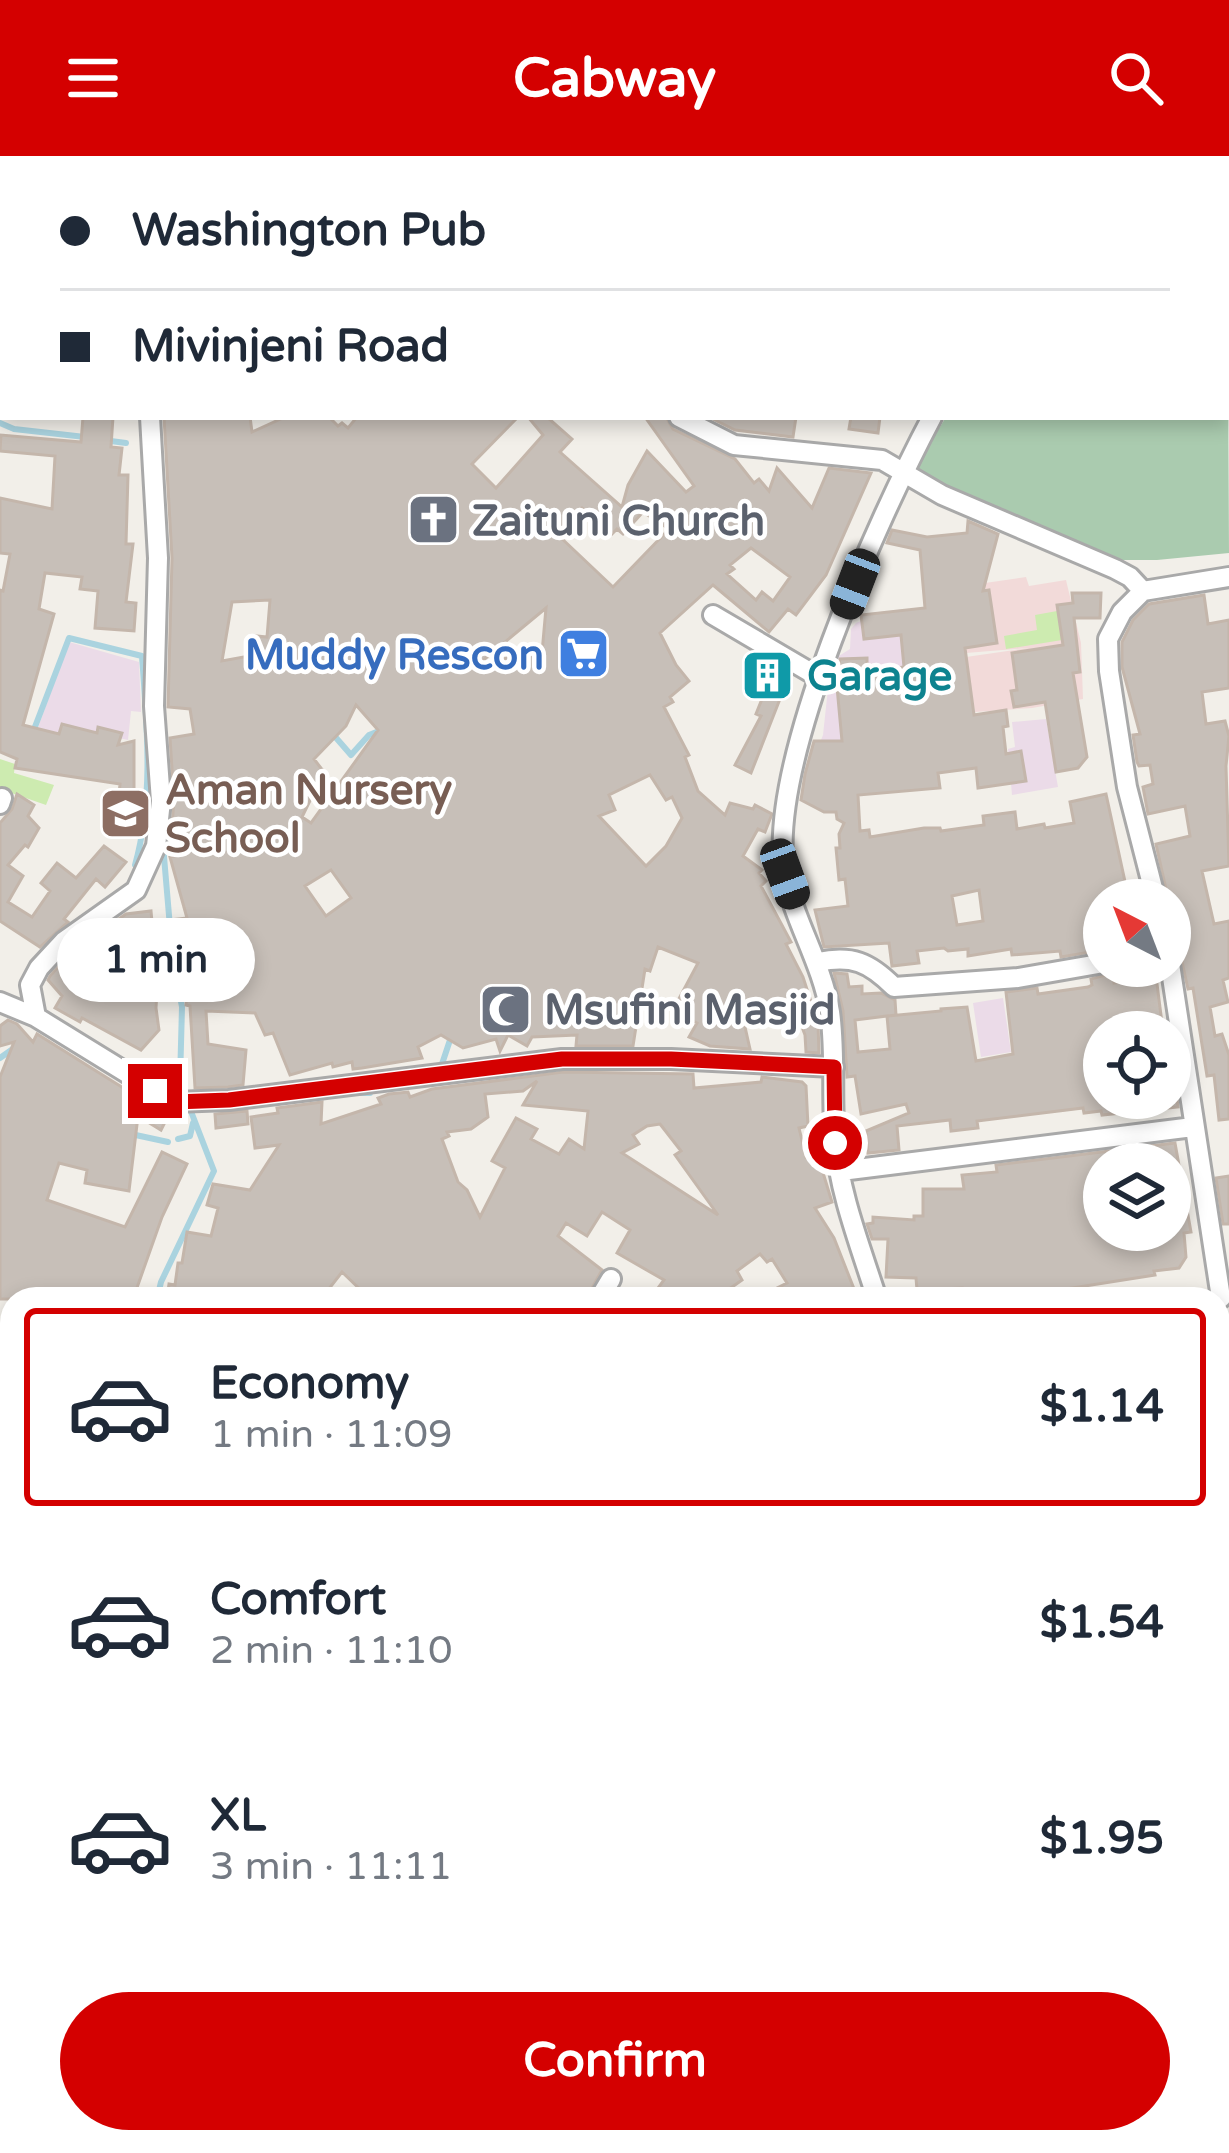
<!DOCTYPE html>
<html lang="en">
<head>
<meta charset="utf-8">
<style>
	:root { --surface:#fff; --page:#f2f2f3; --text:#1f2937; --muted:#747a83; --line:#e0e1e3; --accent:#d40000 }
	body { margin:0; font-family:"Varela Round",sans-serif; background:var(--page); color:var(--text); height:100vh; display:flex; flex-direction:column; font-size:45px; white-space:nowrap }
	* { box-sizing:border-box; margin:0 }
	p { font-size:39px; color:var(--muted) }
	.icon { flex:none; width:66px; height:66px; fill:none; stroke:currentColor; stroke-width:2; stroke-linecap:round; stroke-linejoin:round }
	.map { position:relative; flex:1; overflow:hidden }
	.drawer { position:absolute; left:0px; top:1131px; width:1230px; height:867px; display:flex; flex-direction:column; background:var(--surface); border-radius:36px 36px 0 0; box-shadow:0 6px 18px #0003 }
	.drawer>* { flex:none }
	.top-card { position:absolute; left:0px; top:0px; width:1230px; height:264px; box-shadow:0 6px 18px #0003; display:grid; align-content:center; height:264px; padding:0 60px; background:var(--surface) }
	.needle { width:78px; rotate:318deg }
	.tools { position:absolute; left:1083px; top:723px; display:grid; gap:24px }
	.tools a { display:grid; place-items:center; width:108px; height:108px; border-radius:50%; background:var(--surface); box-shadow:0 6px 18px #0003; font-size:60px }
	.end { position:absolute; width:54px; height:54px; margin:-27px; border:15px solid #d40000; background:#fff; box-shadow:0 0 0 6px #fff }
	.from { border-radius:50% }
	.bubble { position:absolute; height:84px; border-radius:42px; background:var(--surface); box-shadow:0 6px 18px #0003; font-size:39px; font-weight:800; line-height:84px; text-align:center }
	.car { position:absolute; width:36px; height:72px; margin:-36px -18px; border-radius:15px; box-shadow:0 0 9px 3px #0007; background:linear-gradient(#222 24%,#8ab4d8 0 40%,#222 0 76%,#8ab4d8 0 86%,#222 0) }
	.top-card b { display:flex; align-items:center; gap:42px; height:114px; font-size:45px }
	.top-card b+b { border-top:3px solid var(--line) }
	.top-card i { width:30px; height:30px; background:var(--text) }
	ul { padding:21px 0 0; list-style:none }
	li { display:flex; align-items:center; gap:36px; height:198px; margin:0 24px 18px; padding:0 36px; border:6px solid transparent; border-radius:12px }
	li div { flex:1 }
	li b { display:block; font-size:45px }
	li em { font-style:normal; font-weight:800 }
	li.selected { border-color:var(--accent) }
	li>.icon { width:108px; height:108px; stroke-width:1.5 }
	.action { display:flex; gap:24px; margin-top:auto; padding:24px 60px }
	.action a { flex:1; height:138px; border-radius:72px; background:var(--accent); color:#fff; font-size:48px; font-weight:800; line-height:138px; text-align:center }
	header { display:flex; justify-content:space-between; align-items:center; height:156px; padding:0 60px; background:var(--accent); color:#fff; font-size:54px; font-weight:800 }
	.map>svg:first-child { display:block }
	.commercial { fill:#f2dad9 }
	.industrial { fill:#ebdbe8 }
	.education { fill:#ffffe5 }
	.grass { fill:#cdebb0 }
	.cemetery { fill:#aacbaf }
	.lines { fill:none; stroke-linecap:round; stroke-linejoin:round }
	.stream { stroke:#aad3df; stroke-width:6 }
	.building { fill:#c7bfb8; stroke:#c4b6ab; stroke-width:3; fill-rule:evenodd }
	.minor-casing { stroke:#a9a9a9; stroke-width:24 }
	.minor { stroke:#fff; stroke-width:18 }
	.route { stroke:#d40000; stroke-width:15 }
	.labels { text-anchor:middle; stroke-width:9; stroke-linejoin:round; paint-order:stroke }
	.worship-label { font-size:42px; font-weight:bold; fill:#5b616d; stroke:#fff; text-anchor:start }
	.shop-label { font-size:42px; font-weight:bold; fill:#366cbe; stroke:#fff; text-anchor:end }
	.culture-label { font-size:42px; font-weight:bold; fill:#0d838f; stroke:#fff; text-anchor:start }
	.education-label { font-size:42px; font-weight:bold; fill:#785e54; stroke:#fff; text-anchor:start }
</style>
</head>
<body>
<header><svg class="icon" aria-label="menu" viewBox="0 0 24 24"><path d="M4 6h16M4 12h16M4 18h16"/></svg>Cabway<svg class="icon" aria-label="search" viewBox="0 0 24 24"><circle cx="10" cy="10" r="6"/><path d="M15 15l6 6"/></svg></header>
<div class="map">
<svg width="1229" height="1997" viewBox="0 0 1229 1997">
	<rect width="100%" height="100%" fill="#f2efe9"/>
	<!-- commercial -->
	<path class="commercial" d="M1026 421 1029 430 1066 424 1081 487 1083 543 1032 552 975 556 966 501 1028 492 966 497 957 441 985 435V427Z"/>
	<!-- industrial -->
	<path class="industrial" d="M955 448 978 577 819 589 823 579 831 505 850 493 851 473 856 467 880 457Z
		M69 486 139 506 141 556 131 555 128 584 105 579 63 587 35 580Z
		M1046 563 1058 631 1012 639 1008 593 1015 591 1012 566Z
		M1003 842 1011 896 981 901 973 847Z
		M1229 1246V1469L1218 1474V1247Z
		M1012 1986H1100V1997H1015Z"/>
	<!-- education -->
	<path class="education" d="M0 1395 12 1424V1492L8 1501 12 1516V1682L0 1692Z"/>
	<!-- grass -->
	<path class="grass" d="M1057 455 1062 484 1006 493 1004 480 1037 474 1035 459Z
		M0 603 15 608 14 617 54 629 46 649 0 633Z"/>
	<!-- cemetery -->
	<path class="cemetery" d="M1227 45 1229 397 1157 404H1091L910 320 946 261H1227Z"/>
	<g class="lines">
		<!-- stream -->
		<path class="stream" d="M0 267 14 273 85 281
			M103 284 126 287
			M33 576 69 482 142 500C147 569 154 641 135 709
			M331 576 351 599 369 579 379 575
			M163 689 170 771
			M172 796 182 851 180 925 188 942
			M0 902 17 890
			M440 914 452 878
			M349 937H370
			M168 951 182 963
			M131 978 168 986
			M178 983 190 980 193 967
			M157 1143 161 1126 214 1015 192 958
			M241 1986 246 1997
			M778 1997 782 1986"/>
	</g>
	<!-- building -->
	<path class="building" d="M83 261H113L111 291 122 292 119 319H128L126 388H133L126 446 136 447 134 475 95 472 98 435 80 433 82 421 45 417 39 453 54 458 23 569 59 578 62 568 97 577 98 571 122 577 118 589 134 585V673L116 672 120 628 15 612 17 603 0 596V434L3 435 10 398 0 397V342L52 353 55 300 0 295 1 279 81 286Z
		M164 261H250L252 276 285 261H329L338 270 342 267 348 272 357 261H518L472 308 496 332 543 279 528 261H547L572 283 560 296 622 351 628 329 647 295 686 336 694 330 645 261H666L673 273 735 303 754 327 759 323 769 335 777 312 812 352 829 312 871 317 826 419 796 459 788 453 769 476 713 429 660 477 676 509 689 525 670 541 673 546 664 551 689 599 685 601 698 635 725 659 730 647 753 653 755 649 772 658 765 676 758 673 743 700 762 714 759 717 766 725 761 730 791 786 786 788 803 821 818 867 819 897 806 896 805 879 792 844 743 862 750 893 710 890 689 881 697 867 673 854 698 807 658 791 650 815 645 813 633 890H576L577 879 532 881 527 890 508 879 500 895 496 883 463 892 441 879 418 891 422 902 362 912 353 913 352 906 333 911 332 907 290 919 273 877 265 879 255 857 206 855 208 888 246 894 243 929 228 931 195 932 190 850 186 849 190 800 160 805 162 834 157 835 156 852 159 874 141 894 82 862 80 866 55 852 62 840 48 824 50 820 73 795 126 758 151 755 152 766 187 762 170 701 178 699 172 670 174 644 170 582 194 578 190 553 168 551 172 402ZM582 352 612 378 617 373 623 378 643 356 669 373 613 431 558 379ZM751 392 790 421 773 445 762 436 756 444 727 418 734 413 730 409ZM270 444 267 481 256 480 255 499 222 505 232 446ZM546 452 542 497 481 506ZM356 549 378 574 311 667 302 661 324 616 314 603 346 570ZM650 619 666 644 672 641 682 662 666 690 646 710 599 660 615 654 609 639ZM331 714 351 742 326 760 305 730Z
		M709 261H796L793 281 735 274Z
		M851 261H880L878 277 849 273Z
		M968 365 998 378 983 435 989 434 997 487 965 492 974 559 1006 554 1008 570 1003 571 1006 598 1021 595 1026 625 978 632 976 612 938 617 940 632 858 639 860 675 869 674 870 681 924 672H940L941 675 984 669 983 660 1015 656 1017 673 1044 668 1045 672 1074 667 1070 646 1106 638 1129 744H1104L1102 794 1061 801 1060 795 1012 799 1011 793 968 800V793L948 795 944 792 917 795 919 807 892 810 889 787 824 791 815 754 848 750 845 723 839 724 836 692H840L839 678 844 667 837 663 836 656H824L801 644 805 618 814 585H842L836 520 840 503 867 502V516L904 511 901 479 864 483 861 459 925 452 920 394 887 387 892 374 927 381 967 377ZM979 734 983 765 957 769 952 740Z
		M1072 437H1101L1100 462H1074L1080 516 1073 517 1087 601 1078 612 1056 616 1045 546 1014 551 1011 535 1017 534 1012 497 1063 489 1057 449 1073 447Z
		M1204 439 1208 468 1229 464V532L1202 536 1206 568 1225 565 1229 580 1226 610 1229 710 1202 715 1214 768 1229 765V822L1223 824 1228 846 1210 851 1215 880 1222 878 1229 899V963L1219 964 1214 919 1207 920 1193 832 1188 833 1156 688 1190 680 1185 650 1148 658 1143 631 1153 628 1150 609 1139 610 1137 606 1133 579 1140 578 1122 511V486L1133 464 1149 448Z
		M756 502 789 520 751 617 735 609 761 560 756 558 768 528 747 518Z
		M17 638 34 649 28 660 39 672 28 691 25 689 8 709 23 720 8 746 32 761 50 735 41 727 57 707 76 722 104 690 126 706 105 731 96 723 64 763 68 766 40 791 0 765V667L12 653Z
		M834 817 847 818 849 831 862 830V838L881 837 895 844 896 859 888 860 941 855V853L967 851 976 905 1013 898 1006 836 1037 832 1038 838 1088 831 1092 829 1091 823 1112 817 1114 827 1156 820 1163 875 1104 876V942H1177L1178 951 1102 959 1101 955 1084 957 1083 952 977 965 978 972 951 975 950 964 897 970 899 994 868 997 866 975 909 957 906 948 861 958 855 920 847 921 843 855ZM887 860 890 893 858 896 855 864Z
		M8 864 17 868 33 886 37 878 168 960 161 974 138 960 129 1035 85 1027 87 1014 59 1007 47 1044 125 1071 162 996 187 1008 162 1061 133 1143 108 1137 106 1143H0V921L14 886 0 890V870Z
		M563 916 693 918 694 932 761 926 762 921 802 926 806 930 808 970 799 972 806 1001 817 997 832 1046 815 1052 834 1082 858 1143H755L787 1127 772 1103 767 1106 760 1098 737 1115 742 1124 715 1143H650L664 1124 617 1097 630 1074 602 1056 587 1080 566 1067 558 1080 602 1114 586 1143H370L342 1116 321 1143H167L169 1128 175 1129 178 1107H182L187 1076 211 1080 218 1052 207 1049 213 1028 250 1034 279 989 255 992 251 961 278 957 277 952 322 946 321 968 381 948 378 942 389 938 408 936 410 941 432 933ZM537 925 523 949 588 955 584 993 569 983 559 998 531 983 537 973 516 962 492 1005 505 1012 480 1061 467 1034 458 1026 442 983 449 980 447 976 471 973 488 961 485 938 523 935ZM660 968 681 995 675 999 718 1059 622 997 639 988 633 979 647 970Z
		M247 955 248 968 216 972 215 958Z
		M1175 987 1191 1076 1184 1077 1186 1101 1179 1112 1154 1115 1155 1119 1034 1138V1143L962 1142V1132L917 1134 916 1122 886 1121 888 1083H872L867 1068 873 1067V1061L914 1064V1060H923V1033H964L962 1019 997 1016 996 1009ZM1101 1008H1170V1074H1104Z
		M1229 1020V1068H1223L1216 1022Z"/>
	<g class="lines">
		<defs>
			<path id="minor" d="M134 0V3
				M1105 3 1107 0
				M679 261 734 289 882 304 942 339 1115 413 1130 421 1143 435
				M713 459 820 522
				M0 648 2 642
				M1156 744 1127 631 1109 515 1108 483 1122 456 1143 435 1229 421
				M818 806C852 799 869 806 894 831L1018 822 1104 807
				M1170 808 1221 1142
				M0 846 36 861 174 946 229 944 562 903H671L834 911
				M36 861 30 829 39 812 64 785 136 734 156 690 161 645 154 550 158 402 150 261
				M841 1015 1193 971
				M599 1143 611 1123
				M877 1143C861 1092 839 1037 835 984 831 942 836 899 830 856 822 807 793 763 785 718 765 610 880 359 932 261
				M995 1986 998 1997"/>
		</defs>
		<!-- minor casing -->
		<use href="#minor" class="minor-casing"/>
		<!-- minor -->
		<use href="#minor" class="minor"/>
	</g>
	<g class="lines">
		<!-- route -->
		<path class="route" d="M155 935 174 946 229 944 562 903H671L834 911 835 987"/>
	</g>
	<!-- icons -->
	<defs>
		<symbol id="church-square" viewBox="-11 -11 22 22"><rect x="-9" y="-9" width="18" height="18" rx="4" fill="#6b7280" stroke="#fff"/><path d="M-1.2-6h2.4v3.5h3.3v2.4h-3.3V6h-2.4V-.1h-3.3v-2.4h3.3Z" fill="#fff"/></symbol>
		<symbol id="supermarket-square" viewBox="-11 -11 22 22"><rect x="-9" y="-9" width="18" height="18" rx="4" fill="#3f7fe0" stroke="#fff"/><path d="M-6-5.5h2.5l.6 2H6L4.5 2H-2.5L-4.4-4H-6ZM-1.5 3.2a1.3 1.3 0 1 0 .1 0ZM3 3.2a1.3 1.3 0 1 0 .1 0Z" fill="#fff"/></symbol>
		<symbol id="building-square" viewBox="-11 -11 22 22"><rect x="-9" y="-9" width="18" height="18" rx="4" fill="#0f9aa8" stroke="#fff"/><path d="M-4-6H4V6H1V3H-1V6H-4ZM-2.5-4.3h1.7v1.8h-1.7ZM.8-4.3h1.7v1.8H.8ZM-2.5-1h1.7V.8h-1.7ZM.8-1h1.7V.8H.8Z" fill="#fff"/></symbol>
		<symbol id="school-square" viewBox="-11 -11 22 22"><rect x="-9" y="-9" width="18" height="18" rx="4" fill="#8d6e63" stroke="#fff"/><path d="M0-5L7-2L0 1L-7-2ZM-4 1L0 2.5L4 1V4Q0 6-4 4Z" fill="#fff"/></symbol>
		<symbol id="mosque-square" viewBox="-11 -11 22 22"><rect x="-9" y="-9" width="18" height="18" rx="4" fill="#6b7280" stroke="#fff"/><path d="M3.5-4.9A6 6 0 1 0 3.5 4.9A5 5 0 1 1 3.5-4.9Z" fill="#fff"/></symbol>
	</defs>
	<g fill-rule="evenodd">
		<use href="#church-square" x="404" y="334" width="59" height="59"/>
		<use href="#supermarket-square" x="554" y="468" width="59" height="59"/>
		<use href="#building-square" x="738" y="490" width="59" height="59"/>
		<use href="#school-square" x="96" y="628" width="59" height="59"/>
		<use href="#mosque-square" x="476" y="824" width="59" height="59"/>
	</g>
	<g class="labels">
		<!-- worship labels -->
		<g class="worship-label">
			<text x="472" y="379">Zaituni Church</text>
			<text x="544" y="868">Msufini Masjid</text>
		</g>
		<!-- shop labels -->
		<g class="shop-label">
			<text x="544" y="513">Muddy Rescon</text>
		</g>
		<!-- culture labels -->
		<g class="culture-label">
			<text x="807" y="534">Garage</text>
		</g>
		<!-- education labels -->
		<g class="education-label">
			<text x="165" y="648">Aman Nursery<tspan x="165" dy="48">School</tspan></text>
		</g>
	</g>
</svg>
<div class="tools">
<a><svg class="needle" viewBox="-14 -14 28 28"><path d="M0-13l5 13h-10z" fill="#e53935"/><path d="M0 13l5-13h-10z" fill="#747a83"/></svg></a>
<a><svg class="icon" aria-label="locate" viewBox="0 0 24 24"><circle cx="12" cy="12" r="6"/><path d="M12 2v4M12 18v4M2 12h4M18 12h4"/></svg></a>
<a><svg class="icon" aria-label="layers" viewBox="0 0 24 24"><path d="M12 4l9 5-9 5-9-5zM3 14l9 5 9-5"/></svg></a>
</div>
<i class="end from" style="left:835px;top:987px"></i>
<i class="end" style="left:155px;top:935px"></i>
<div class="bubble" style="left:57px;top:762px;width:198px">1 min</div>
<i class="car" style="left:855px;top:428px;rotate:201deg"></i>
<i class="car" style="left:785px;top:718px;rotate:160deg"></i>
<div class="top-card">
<b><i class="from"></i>Washington Pub</b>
<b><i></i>Mivinjeni Road</b>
</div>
<section class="drawer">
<ul>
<li class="selected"><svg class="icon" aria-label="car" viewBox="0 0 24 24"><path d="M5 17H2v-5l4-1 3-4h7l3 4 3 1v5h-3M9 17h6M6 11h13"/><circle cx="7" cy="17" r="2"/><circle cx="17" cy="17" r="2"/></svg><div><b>Economy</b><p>1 min · 11:09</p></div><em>$1.14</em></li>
<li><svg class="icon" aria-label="car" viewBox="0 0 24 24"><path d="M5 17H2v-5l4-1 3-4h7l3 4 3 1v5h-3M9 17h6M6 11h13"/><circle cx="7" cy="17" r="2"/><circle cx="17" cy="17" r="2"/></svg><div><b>Comfort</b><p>2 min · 11:10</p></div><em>$1.54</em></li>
<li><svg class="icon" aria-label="car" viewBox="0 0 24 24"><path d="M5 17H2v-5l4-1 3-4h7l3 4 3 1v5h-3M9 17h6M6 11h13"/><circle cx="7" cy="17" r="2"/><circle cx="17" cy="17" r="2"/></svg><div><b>XL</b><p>3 min · 11:11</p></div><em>$1.95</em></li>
</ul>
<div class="action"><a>Confirm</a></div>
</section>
</div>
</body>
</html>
